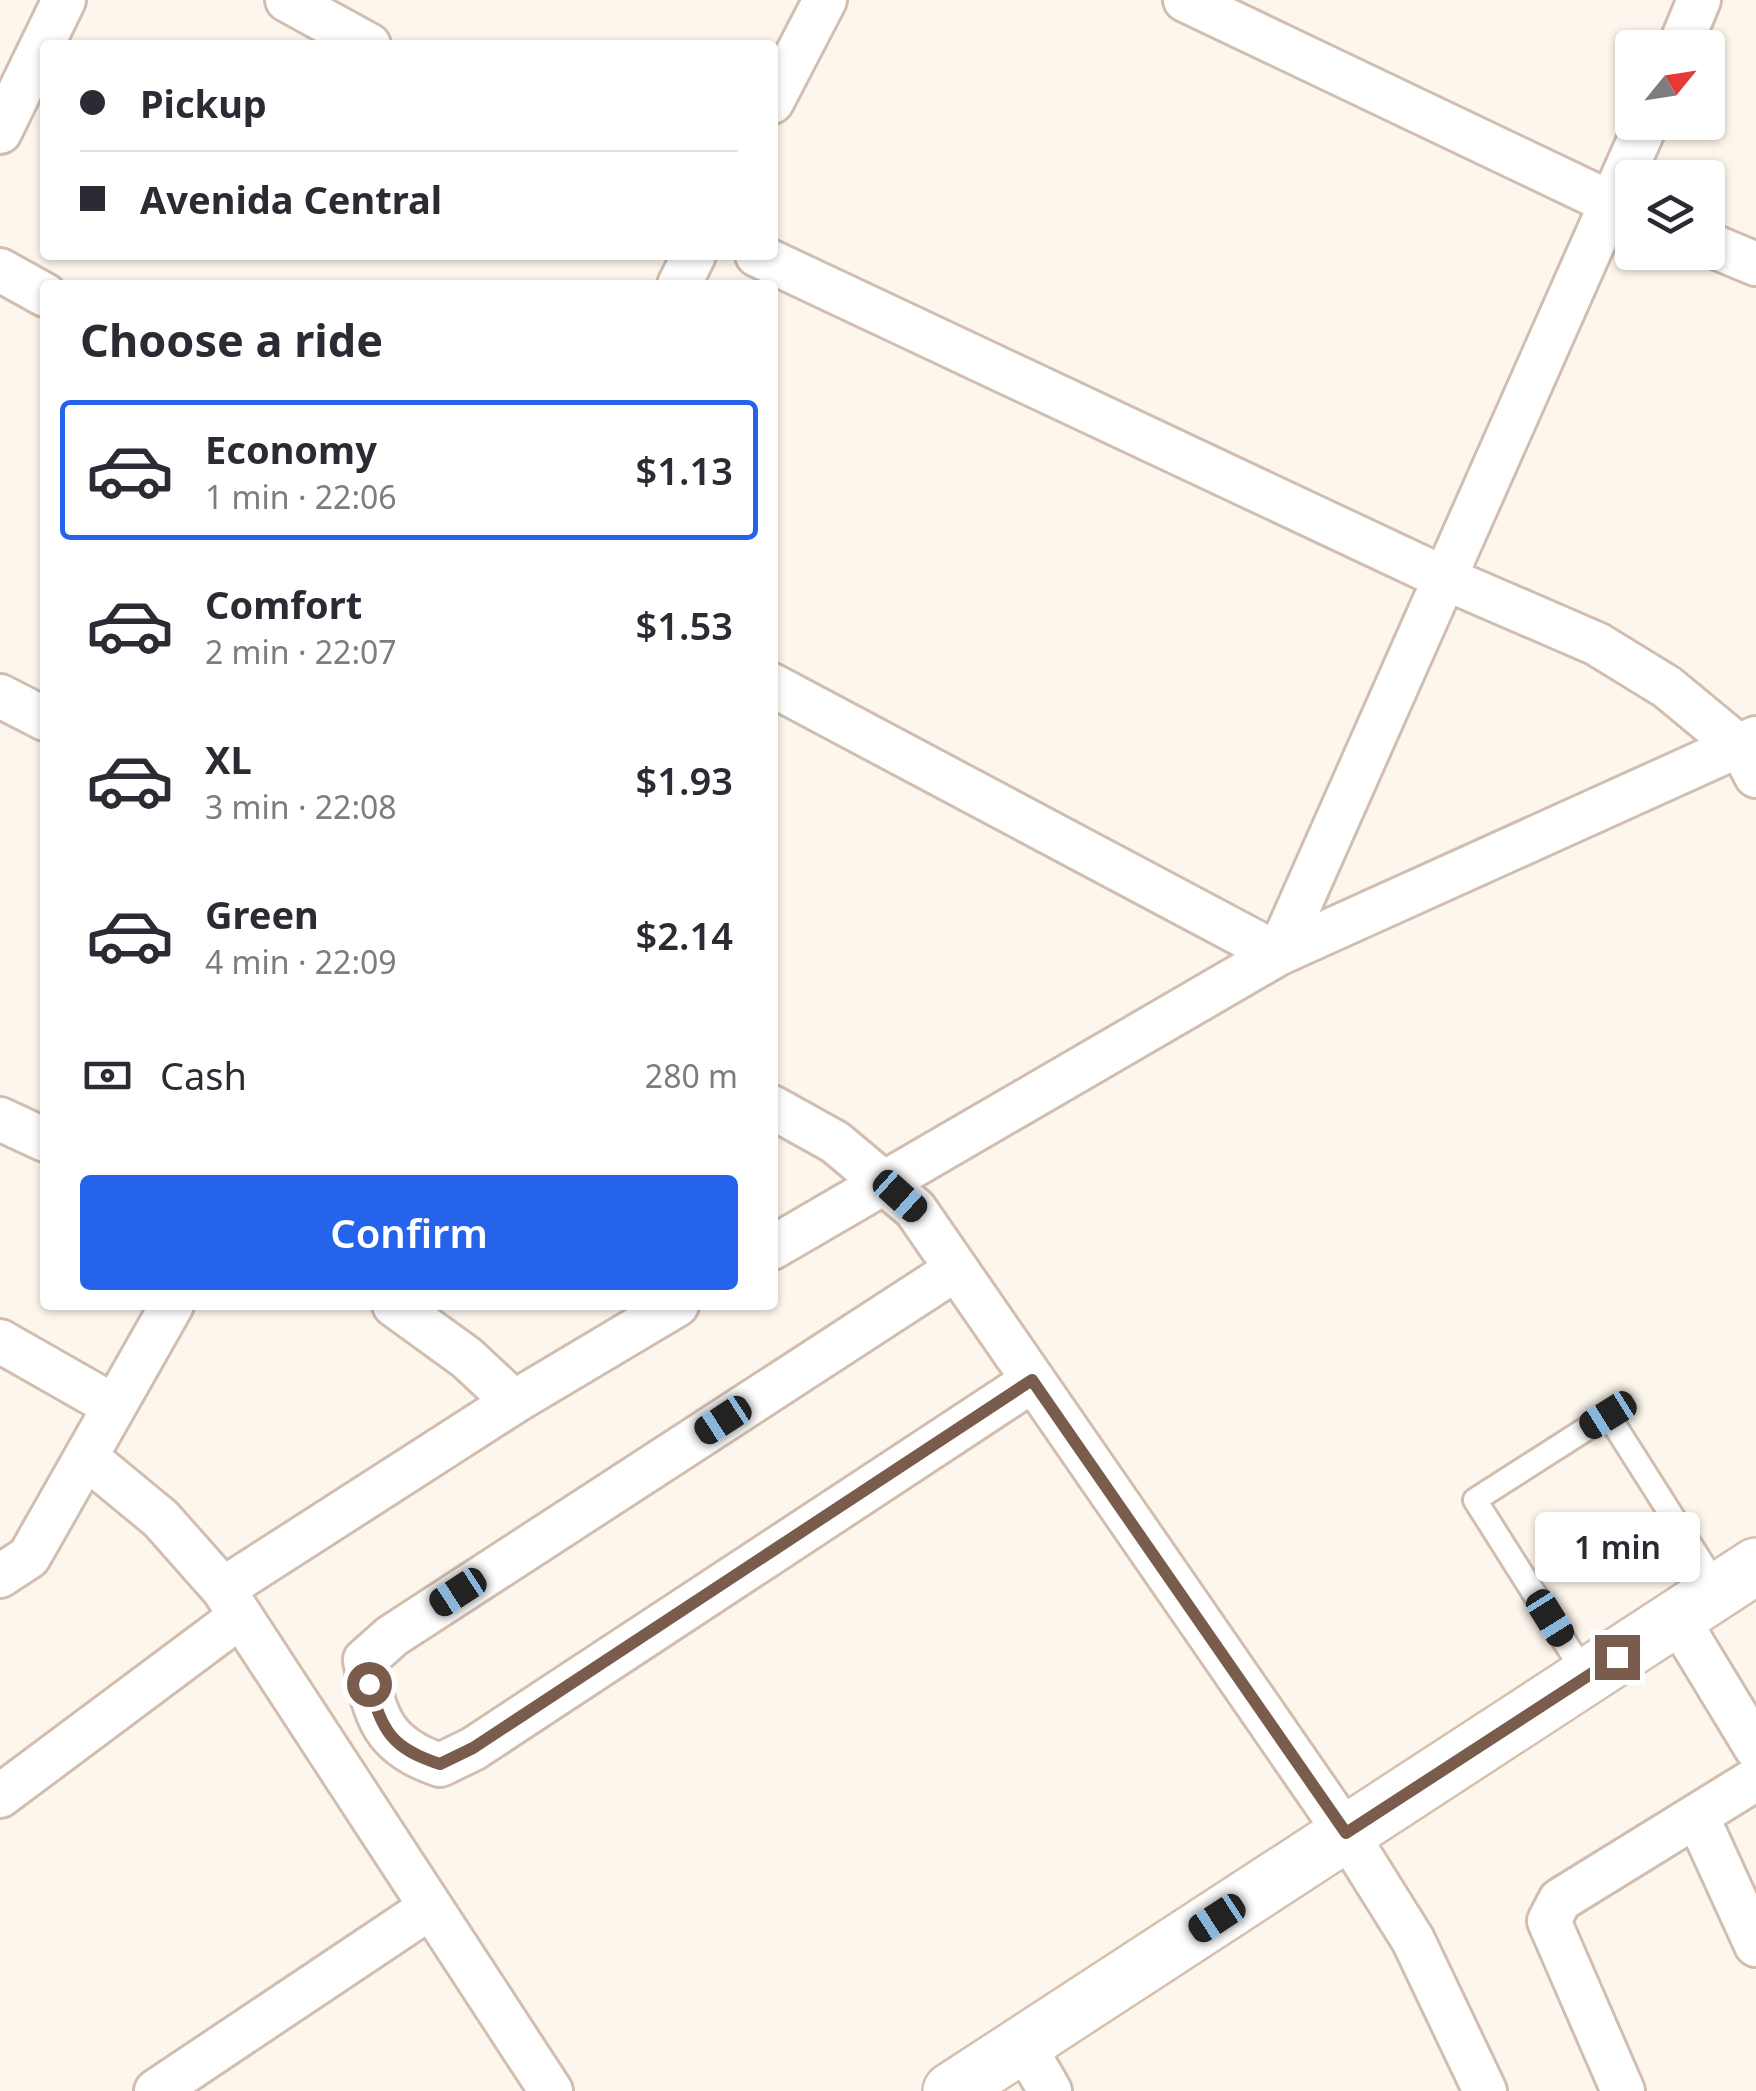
<!DOCTYPE html>
<html lang="en">
<head>
<meta charset="utf-8">
<style>
	:root { --surface:#fff; --page:#f7f7f7; --text:#2b2b33; --muted:#7c7c81; --line:#e1e1e2; --accent:#2563eb }
	body { margin:0; font-family:"Noto Sans",sans-serif; background:var(--page); color:var(--text); height:100vh; display:flex; flex-direction:column; font-size:38px; white-space:nowrap }
	* { box-sizing:border-box; margin:0 }
	p { font-size:32px; color:var(--muted) }
	.icon { flex:none; width:55px; height:55px; fill:none; stroke:currentColor; stroke-width:2; stroke-linecap:round; stroke-linejoin:round }
	.map { position:relative; flex:1; overflow:hidden }
	.side { position:absolute; left:40px; top:280px; width:738px; height:1030px; display:flex; flex-direction:column; background:var(--surface); border-radius:10px; box-shadow:0 2px 8px #0004 }
	.side>* { flex:none }
	.guide { position:absolute; left:40px; top:40px; width:738px; height:220px; border-radius:10px; box-shadow:0 2px 8px #0004; display:grid; align-content:center; height:220px; padding:0 40px; background:var(--surface) }
	.needle { width:65px; rotate:60deg }
	.fabs { position:absolute; left:1615px; top:30px; display:grid; gap:20px }
	.fabs a { display:grid; place-items:center; width:110px; height:110px; border-radius:10px; background:var(--surface); box-shadow:0 2px 8px #0004; font-size:50px }
	.end { position:absolute; width:45px; height:45px; margin:-22px; border:12px solid #7a5c4d; background:#fff; box-shadow:0 0 0 5px #fff }
	.from { border-radius:50% }
	.bubble { position:absolute; height:70px; border-radius:10px; background:var(--surface); box-shadow:0 2px 8px #0004; font-size:32px; font-weight:600; line-height:70px; text-align:center }
	.car { position:absolute; width:30px; height:60px; margin:-30px -15px; border-radius:12px; box-shadow:0 0 8px 2px #0007; background:linear-gradient(#222 24%,#8ab4d8 0 40%,#222 0 76%,#8ab4d8 0 86%,#222 0) }
	.guide b { display:flex; align-items:center; gap:35px; height:95px; font-size:38px }
	.guide b+b { border-top:2px solid var(--line) }
	.guide i { width:25px; height:25px; background:var(--text) }
	ul { padding:0; list-style:none }
	li { display:flex; align-items:center; gap:30px; height:140px; margin:0 20px 15px; padding:0 20px; border:5px solid transparent; border-radius:10px }
	li div { flex:1 }
	li b { display:block; font-size:38px }
	li em { font-style:normal; font-weight:600 }
	li.selected { border-color:var(--accent) }
	li>.icon { width:90px; height:90px; stroke-width:1.5 }
	h2 { padding:0 40px; font-size:45px; line-height:120px }
	.pay { display:flex; align-items:center; gap:25px; height:110px; padding:0 40px; font-size:38px }
	.pay p { margin-inline-start:auto }
	.primary-button { display:flex; gap:20px; margin-top:auto; padding:20px 40px }
	.primary-button a { flex:1; height:115px; border-radius:10px; background:var(--accent); color:#fff; font-size:40px; font-weight:600; line-height:115px; text-align:center }
	.map>svg:first-child { display:block }
	.lines { fill:none; stroke-linecap:round; stroke-linejoin:round }
	.lane-casing { stroke:#d1beb0; stroke-width:28 }
	.street-casing { stroke:#d1beb0; stroke-width:48 }
	.secondary-casing { stroke:#d6c0b0; stroke-width:60 }
	.lane { stroke:#fff; stroke-width:22 }
	.street { stroke:#fff; stroke-width:42 }
	.secondary { stroke:#fff; stroke-width:55 }
	.route { stroke:#7a5c4d; stroke-width:12 }
</style>
</head>
<body>
<div class="map">
<svg width="1756" height="2091" viewBox="0 0 1756 2091">
	<rect width="100%" height="100%" fill="#fdf6ec"/>
	<g class="lines">
		<defs>
			<path id="lane" d="M1587 1677 1475 1500 1608 1415 1719 1590"/>
			<path id="street" d="M287 0 369 45
				M1185 0 1632 213
				M1679 48 1699 0
				M772 102 825 0
				M0 132 64 0
				M1708 244 1756 264
				M757 255 1442 577 1597 644 1667 687 1742 749 1756 776
				M0 270 45 295
				M679 285 694 255
				M772 685 1278 954 1647 122
				M0 696 45 719
				M772 1107 835 1142 915 1209 1346 1833 1413 1940 1485 2091
				M0 1119 45 1140
				M772 1248 1278 954 1756 738
				M955 1270 392 1636 365 1660C374 1717 383 1746 440 1765L473 1749 1032 1381
				M394 1305 467 1358 514 1402
				M0 1341 114 1406
				M86 1457 161 1519 223 1589 551 2091
				M0 1576 29 1557 172 1305
				M223 1589 514 1402 677 1305
				M1677 1618 1756 1748
				M0 1796 241 1616
				M1698 1818 1756 1945
				M1023 2044 1050 2091
				M156 2091 431 1907
				M1623 2091 1549 1921 1560 1900 1756 1779"/>
			<path id="secondary" d="M951 2091 1756 1566"/>
		</defs>
		<!-- lane casing -->
		<use href="#lane" class="lane-casing"/>
		<!-- street casing -->
		<use href="#street" class="street-casing"/>
		<!-- secondary casing -->
		<use href="#secondary" class="secondary-casing"/>
		<!-- lane -->
		<use href="#lane" class="lane"/>
		<!-- street -->
		<use href="#street" class="street"/>
		<!-- secondary -->
		<use href="#secondary" class="secondary"/>
	</g>
	<g class="lines">
		<!-- route -->
		<path class="route" d="M369 1684C383 1732 391 1748 440 1764L473 1748 1032 1380 1346 1833 1617 1657"/>
	</g>
</svg>
<div class="fabs">
<a><svg class="needle" viewBox="-14 -14 28 28"><path d="M0-13l5 13h-10z" fill="#e53935"/><path d="M0 13l5-13h-10z" fill="#7c7c81"/></svg></a>
<a><svg class="icon" aria-label="layers" viewBox="0 0 24 24"><path d="M12 4l9 5-9 5-9-5zM3 14l9 5 9-5"/></svg></a>
</div>
<i class="end from" style="left:369px;top:1684px"></i>
<i class="end" style="left:1617px;top:1657px"></i>
<div class="bubble" style="left:1535px;top:1512px;width:165px">1 min</div>
<i class="car" style="left:900px;top:1196px;rotate:132deg"></i>
<i class="car" style="left:1608px;top:1415px;rotate:238deg"></i>
<i class="car" style="left:723px;top:1420px;rotate:237deg"></i>
<i class="car" style="left:458px;top:1592px;rotate:237deg"></i>
<i class="car" style="left:1550px;top:1618px;rotate:148deg"></i>
<i class="car" style="left:1217px;top:1918px;rotate:237deg"></i>
<div class="guide">
<b><i class="from"></i>Pickup</b>
<b><i></i>Avenida Central</b>
</div>
<section class="side">
<h2>Choose a ride</h2>
<ul>
<li class="selected"><svg class="icon" aria-label="car" viewBox="0 0 24 24"><path d="M5 17H2v-5l4-1 3-4h7l3 4 3 1v5h-3M9 17h6M6 11h13"/><circle cx="7" cy="17" r="2"/><circle cx="17" cy="17" r="2"/></svg><div><b>Economy</b><p>1 min · 22:06</p></div><em>$1.13</em></li>
<li><svg class="icon" aria-label="car" viewBox="0 0 24 24"><path d="M5 17H2v-5l4-1 3-4h7l3 4 3 1v5h-3M9 17h6M6 11h13"/><circle cx="7" cy="17" r="2"/><circle cx="17" cy="17" r="2"/></svg><div><b>Comfort</b><p>2 min · 22:07</p></div><em>$1.53</em></li>
<li><svg class="icon" aria-label="car" viewBox="0 0 24 24"><path d="M5 17H2v-5l4-1 3-4h7l3 4 3 1v5h-3M9 17h6M6 11h13"/><circle cx="7" cy="17" r="2"/><circle cx="17" cy="17" r="2"/></svg><div><b>XL</b><p>3 min · 22:08</p></div><em>$1.93</em></li>
<li><svg class="icon" aria-label="car" viewBox="0 0 24 24"><path d="M5 17H2v-5l4-1 3-4h7l3 4 3 1v5h-3M9 17h6M6 11h13"/><circle cx="7" cy="17" r="2"/><circle cx="17" cy="17" r="2"/></svg><div><b>Green</b><p>4 min · 22:09</p></div><em>$2.14</em></li>
</ul>
<div class="pay"><svg class="icon" aria-label="cash" viewBox="0 0 24 24"><path d="M3 7h18v10H3z"/><circle cx="12" cy="12" r="2"/></svg>Cash<p>280 m</p></div>
<div class="primary-button"><a>Confirm</a></div>
</section>
</div>
</body>
</html>
